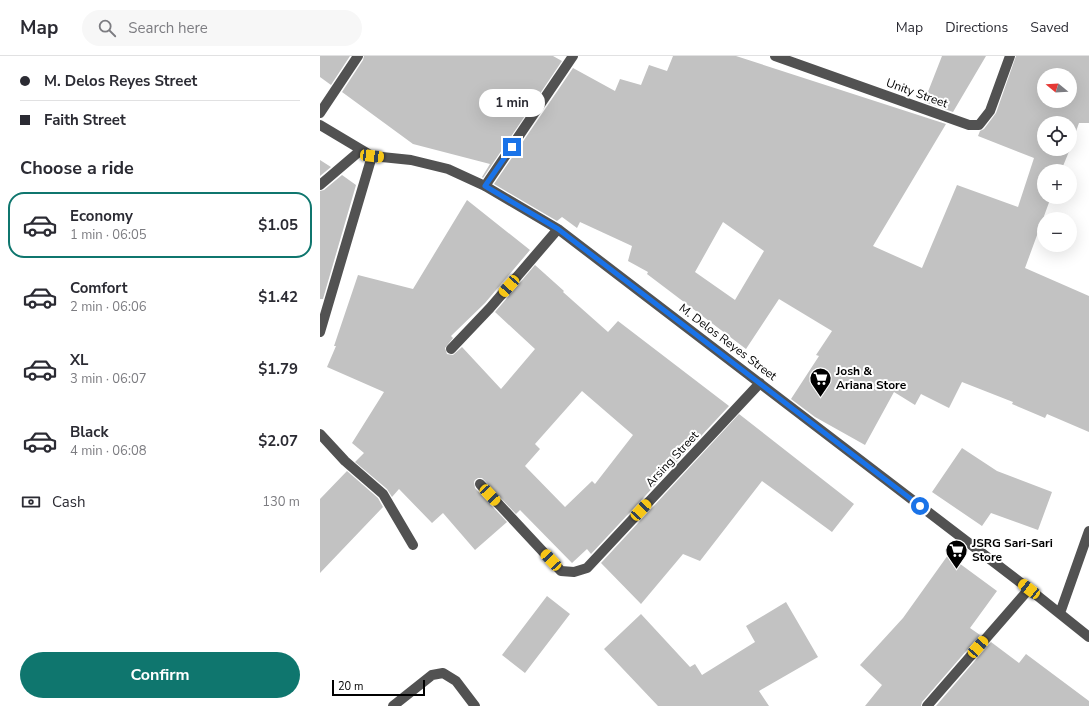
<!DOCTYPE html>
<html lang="en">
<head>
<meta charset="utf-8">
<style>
	:root { --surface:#fff; --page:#f7f7f7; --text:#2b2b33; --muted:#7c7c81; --line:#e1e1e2; --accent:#0f766e }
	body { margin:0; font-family:"Nunito Sans",sans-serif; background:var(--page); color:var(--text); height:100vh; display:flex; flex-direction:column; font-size:15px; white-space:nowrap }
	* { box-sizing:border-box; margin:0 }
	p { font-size:13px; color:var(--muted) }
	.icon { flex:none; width:22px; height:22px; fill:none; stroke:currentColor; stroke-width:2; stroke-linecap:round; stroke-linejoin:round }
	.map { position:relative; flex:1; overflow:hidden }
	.side { display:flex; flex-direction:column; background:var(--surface); width:320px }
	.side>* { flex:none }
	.top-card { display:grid; align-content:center; height:88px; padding:0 20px; background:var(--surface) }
	.needle { width:26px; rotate:288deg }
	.tools { position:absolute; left:717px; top:12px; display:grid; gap:8px }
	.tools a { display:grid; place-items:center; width:40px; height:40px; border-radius:50%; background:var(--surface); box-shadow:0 4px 16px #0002; font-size:20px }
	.scale { position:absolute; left:12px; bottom:10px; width:93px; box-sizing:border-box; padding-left:4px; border:2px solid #000; border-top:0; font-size:11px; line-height:14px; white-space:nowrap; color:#000; -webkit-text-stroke:3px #fff; paint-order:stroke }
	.end { position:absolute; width:18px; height:18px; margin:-9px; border:5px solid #1a73e8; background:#fff; box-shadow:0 0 0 2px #fff }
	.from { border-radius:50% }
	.bubble { position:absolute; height:28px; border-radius:14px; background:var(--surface); box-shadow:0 4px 16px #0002; font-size:13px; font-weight:700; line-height:28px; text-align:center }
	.car { position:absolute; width:12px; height:24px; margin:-12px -6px; border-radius:5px; box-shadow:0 0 3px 1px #0007; background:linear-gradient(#f5c518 24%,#345 0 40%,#f5c518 0 76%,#345 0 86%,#f5c518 0) }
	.top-card b { display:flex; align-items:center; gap:14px; height:38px; font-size:15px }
	.top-card b+b { border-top:1px solid var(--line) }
	.top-card i { width:10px; height:10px; background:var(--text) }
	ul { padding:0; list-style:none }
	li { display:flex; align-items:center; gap:12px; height:66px; margin:0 8px 6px; padding:0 12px; border:2px solid transparent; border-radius:16px }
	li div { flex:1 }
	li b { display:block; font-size:15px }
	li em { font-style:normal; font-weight:700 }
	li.current { border-color:var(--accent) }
	li>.icon { width:36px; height:36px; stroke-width:1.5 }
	h2 { padding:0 20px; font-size:18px; line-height:48px }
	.pay { display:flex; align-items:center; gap:10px; height:44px; padding:0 20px; font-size:15px }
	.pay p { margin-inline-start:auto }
	.button { display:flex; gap:8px; margin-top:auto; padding:8px 20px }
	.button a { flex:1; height:46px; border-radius:24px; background:var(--accent); color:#fff; font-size:16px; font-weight:700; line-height:46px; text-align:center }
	header { display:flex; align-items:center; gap:24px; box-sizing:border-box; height:56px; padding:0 20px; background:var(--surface); border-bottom:1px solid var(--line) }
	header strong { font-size:19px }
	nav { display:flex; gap:22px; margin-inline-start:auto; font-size:14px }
	.search { width:280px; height:36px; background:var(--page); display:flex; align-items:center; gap:10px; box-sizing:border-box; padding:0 14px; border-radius:22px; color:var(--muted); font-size:15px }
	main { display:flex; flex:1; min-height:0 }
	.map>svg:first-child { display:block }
	.building { fill:#c2c2c2; fill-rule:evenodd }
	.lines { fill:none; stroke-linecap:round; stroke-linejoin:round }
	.minor { stroke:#525252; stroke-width:10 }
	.route { stroke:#1a73e8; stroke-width:5 }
	.labels { text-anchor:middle; stroke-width:4; stroke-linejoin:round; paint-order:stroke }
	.street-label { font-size:12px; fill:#000; stroke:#fff }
	.poi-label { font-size:12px; font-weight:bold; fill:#000; stroke:#fff; text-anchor:start }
</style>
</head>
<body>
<header>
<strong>Map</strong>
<div class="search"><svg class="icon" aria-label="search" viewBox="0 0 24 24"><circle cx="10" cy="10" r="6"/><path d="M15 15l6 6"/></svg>Search here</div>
<nav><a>Map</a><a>Directions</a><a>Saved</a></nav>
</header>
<main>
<section class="side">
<div class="top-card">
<b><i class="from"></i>M. Delos Reyes Street</b>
<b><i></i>Faith Street</b>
</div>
<h2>Choose a ride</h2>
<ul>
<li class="current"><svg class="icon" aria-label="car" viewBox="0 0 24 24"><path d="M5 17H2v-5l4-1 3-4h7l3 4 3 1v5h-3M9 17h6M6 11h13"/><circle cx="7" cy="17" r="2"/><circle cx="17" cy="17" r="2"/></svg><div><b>Economy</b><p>1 min · 06:05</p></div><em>$1.05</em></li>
<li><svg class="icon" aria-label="car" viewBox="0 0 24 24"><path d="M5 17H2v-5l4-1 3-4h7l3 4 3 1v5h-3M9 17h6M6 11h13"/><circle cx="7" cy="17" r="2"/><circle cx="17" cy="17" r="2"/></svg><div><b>Comfort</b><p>2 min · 06:06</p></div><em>$1.42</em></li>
<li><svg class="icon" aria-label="car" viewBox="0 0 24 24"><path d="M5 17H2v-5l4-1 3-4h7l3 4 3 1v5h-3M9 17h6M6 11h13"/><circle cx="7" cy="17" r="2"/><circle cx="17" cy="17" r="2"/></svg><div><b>XL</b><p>3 min · 06:07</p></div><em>$1.79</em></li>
<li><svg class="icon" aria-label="car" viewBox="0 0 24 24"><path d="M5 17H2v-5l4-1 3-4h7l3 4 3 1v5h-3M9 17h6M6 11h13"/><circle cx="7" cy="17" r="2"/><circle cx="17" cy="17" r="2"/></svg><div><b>Black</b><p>4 min · 06:08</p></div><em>$2.07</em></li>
</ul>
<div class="pay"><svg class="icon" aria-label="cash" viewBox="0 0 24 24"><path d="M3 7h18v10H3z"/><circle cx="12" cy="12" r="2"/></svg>Cash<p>130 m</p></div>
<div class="button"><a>Confirm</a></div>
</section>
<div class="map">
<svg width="769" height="650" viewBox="0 0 769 650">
	<rect width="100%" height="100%" fill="#fff"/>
	<!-- building -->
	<path class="building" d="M0 0H30L11 29 0 21Z
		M44 0H233L242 5 163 122 162 121 170 108 93 88 22 36 43 4Z
		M353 0H416L626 68 553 190 602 212 637 129 698 151 714 102 658 80 660 75 664 73 676 57 696 0H769V67H759L750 92V67H724V93H750L741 115H724V141H731L705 212 769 240V376L727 358 725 362 692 348 693 346 642 326 629 352 601 338 595 349 574 336 545 389 495 361 471 343 499 300 496 299 512 275 459 243 426 293 327 218 328 216 308 205 312 190 260 166 257 172 242 161 237 165 174 128 253 12 295 35 300 23 321 29 329 9 347 15ZM724 19H750V45H724ZM403 166 444 195 415 244 375 216Z
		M622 0H666L633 56 604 46Z
		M0 104 11 111 0 120Z
		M22 119 36 129 3 243H0V135L4 134Z
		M147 144 210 194 165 247 131 280 133 282 125 292 127 298 133 299 142 291 181 333 215 293 175 256 215 209 244 235 243 236 288 276 298 265 409 350 271 498 267 493 252 507 200 454 196 458 162 422H158L155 424 154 426 155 432 187 466 155 494 123 457 112 467 79 433 72 441 67 433 35 406 44 397 32 387 64 336 7 311 16 290H14L38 219 93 233ZM262 335 313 379 275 428 272 425 245 451 205 410 220 393 215 388Z
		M419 358 534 448 512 476 442 425 380 505 363 498 321 548 281 507Z
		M642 392 677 415 732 436 718 474 671 457 662 470 612 436Z
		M27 415 58 442 63 451 0 517V443Z
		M628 499 677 535 650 572 660 579 602 646 601 650H545L562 629 540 609 583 562Z
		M227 540 250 558 205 617 182 599Z
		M466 546 498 601 439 635 449 650H338L284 593 321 558 370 611 375 608 382 619 435 586 426 570Z
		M671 586 699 607 706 598 769 645V650H616Z"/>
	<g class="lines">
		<!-- minor -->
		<path class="minor" d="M455 0 649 69H659L670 55 690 0
			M0 57 38 0
			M0 69 52 100 91 104 128 113 165 130 238 173 709 533 769 581
			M0 129 41 94
			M165 130 253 0
			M0 276 52 100
			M131 293 170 252 238 173
			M0 378 25 405 63 438 93 489
			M160 428 241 515 254 516 267 512 440 327
			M740 557 769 475
			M73 650 112 619 123 617 136 625 155 650
			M607 650 709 533"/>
	</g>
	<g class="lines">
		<!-- route -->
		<path class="route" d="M192 91 165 130 238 173 600 450"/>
	</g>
	<!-- icons -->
	<defs>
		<symbol id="supermarket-pin" viewBox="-11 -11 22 30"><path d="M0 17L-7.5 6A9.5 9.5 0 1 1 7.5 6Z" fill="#000" stroke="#fff"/><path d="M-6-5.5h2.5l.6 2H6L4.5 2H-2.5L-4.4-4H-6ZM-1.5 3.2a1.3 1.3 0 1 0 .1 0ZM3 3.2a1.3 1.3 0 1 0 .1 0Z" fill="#fff"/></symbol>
	</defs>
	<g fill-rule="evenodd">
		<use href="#supermarket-pin" x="488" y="310" width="25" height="34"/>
		<use href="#supermarket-pin" x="624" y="482" width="25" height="34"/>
	</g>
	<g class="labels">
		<!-- street labels -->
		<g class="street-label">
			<text transform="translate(597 37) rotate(20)" y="4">Unity Street</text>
			<text transform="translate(408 286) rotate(37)" y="4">M. Delos Reyes Street</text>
			<text transform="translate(352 403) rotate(-47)" y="4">Arsing Street</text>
		</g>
		<!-- poi labels -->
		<g class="poi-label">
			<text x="516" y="319">Josh &amp;<tspan x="516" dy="14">Ariana Store</tspan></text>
			<text x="652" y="491">JSRG Sari-Sari<tspan x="652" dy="14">Store</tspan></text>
		</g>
	</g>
</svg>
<div class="tools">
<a><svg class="needle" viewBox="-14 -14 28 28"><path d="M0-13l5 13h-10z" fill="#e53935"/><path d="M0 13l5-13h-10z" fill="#7c7c81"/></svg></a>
<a><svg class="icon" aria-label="locate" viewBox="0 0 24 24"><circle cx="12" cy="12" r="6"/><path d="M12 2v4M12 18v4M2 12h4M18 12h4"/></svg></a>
<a>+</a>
<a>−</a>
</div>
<div class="scale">20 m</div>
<i class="end from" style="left:600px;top:450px"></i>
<i class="end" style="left:192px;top:91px"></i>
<div class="bubble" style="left:159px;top:33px;width:66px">1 min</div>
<i class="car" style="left:52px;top:100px;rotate:97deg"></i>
<i class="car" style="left:189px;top:230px;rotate:221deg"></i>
<i class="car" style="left:170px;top:439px;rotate:137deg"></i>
<i class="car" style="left:321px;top:454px;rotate:43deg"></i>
<i class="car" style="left:231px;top:504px;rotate:317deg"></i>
<i class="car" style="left:709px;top:533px;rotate:308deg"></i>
<i class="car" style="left:658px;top:591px;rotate:41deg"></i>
</div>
</main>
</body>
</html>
